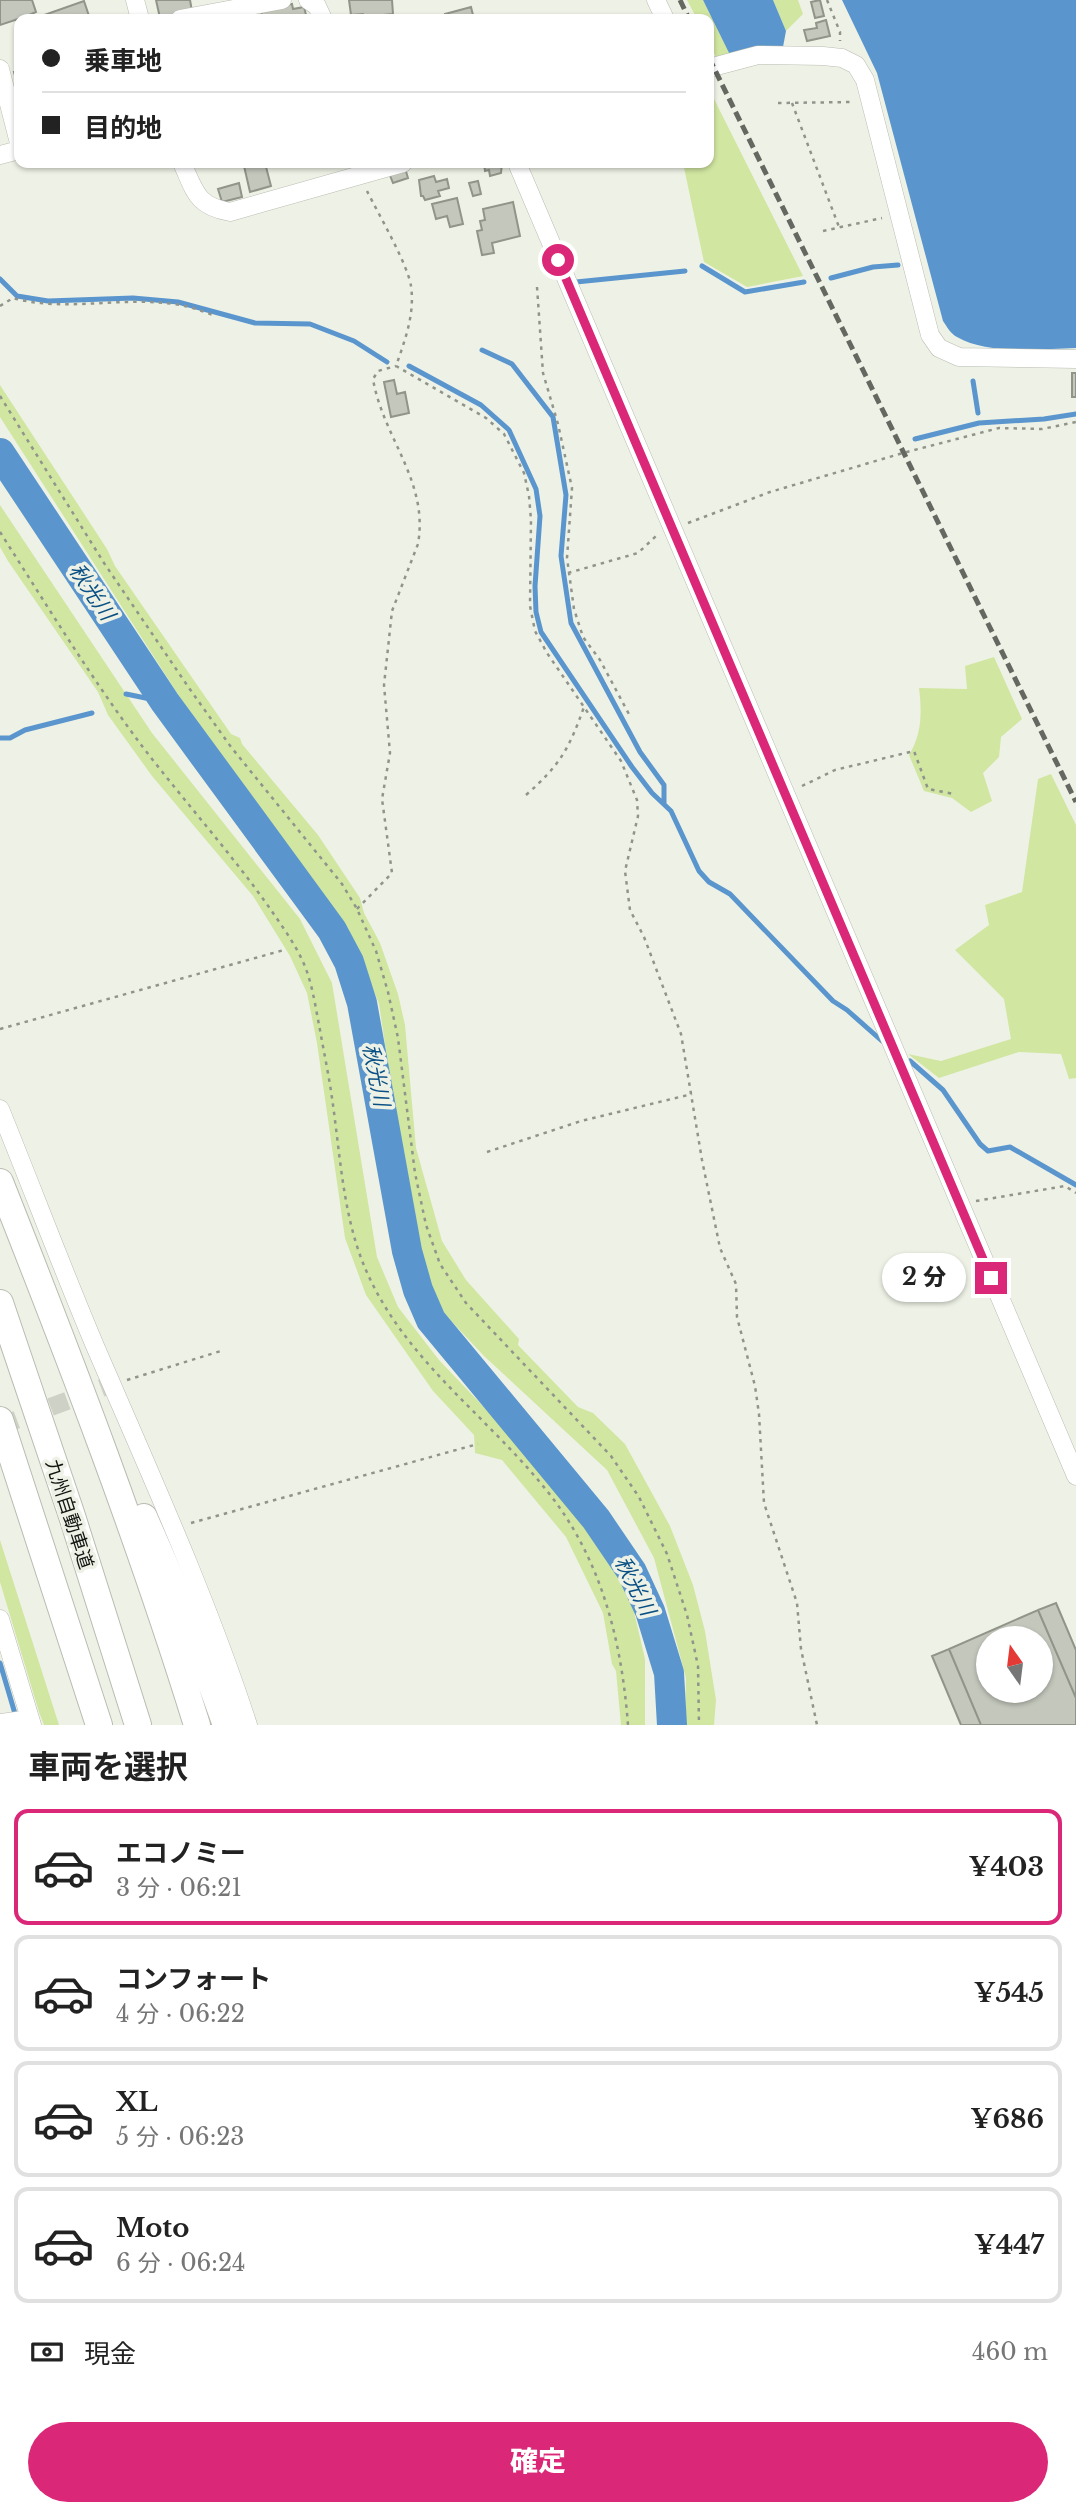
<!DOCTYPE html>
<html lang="ja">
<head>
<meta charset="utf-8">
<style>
	:root { --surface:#fff; --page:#f6f6f6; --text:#222; --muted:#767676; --line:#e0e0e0; --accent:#db2777 }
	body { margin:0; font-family:"Libre Baskerville","Noto Sans JP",serif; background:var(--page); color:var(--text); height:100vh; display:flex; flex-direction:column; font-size:26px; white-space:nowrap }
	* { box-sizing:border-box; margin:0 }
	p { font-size:23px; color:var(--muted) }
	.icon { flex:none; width:38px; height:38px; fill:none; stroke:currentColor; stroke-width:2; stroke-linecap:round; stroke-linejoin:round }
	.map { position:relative; height:1725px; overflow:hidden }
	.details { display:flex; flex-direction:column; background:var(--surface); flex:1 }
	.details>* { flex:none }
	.top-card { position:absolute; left:14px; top:14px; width:700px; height:154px; border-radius:14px; box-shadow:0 2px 5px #0004; display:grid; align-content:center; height:154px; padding:0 28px; background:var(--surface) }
	.needle { width:46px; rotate:346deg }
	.tools { position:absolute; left:976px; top:1626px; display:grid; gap:14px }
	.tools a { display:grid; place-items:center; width:77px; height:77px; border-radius:50%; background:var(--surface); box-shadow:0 2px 5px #0004; font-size:35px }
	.end { position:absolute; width:32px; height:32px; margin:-16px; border:9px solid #db2777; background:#fff; box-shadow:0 0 0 4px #fff }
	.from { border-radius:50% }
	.bubble { position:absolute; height:49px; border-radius:24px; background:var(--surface); box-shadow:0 2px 5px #0004; font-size:23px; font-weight:800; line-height:49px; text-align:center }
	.top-card b { display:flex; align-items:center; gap:24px; height:66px; font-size:26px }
	.top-card b+b { border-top:2px solid var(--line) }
	.top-card i { width:18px; height:18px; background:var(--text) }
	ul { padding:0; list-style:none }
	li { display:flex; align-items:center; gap:21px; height:116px; margin:0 14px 10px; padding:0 14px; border:4px solid var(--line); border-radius:14px }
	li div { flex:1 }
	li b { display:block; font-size:26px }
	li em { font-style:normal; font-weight:800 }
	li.on { border-color:var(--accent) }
	li>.icon { width:63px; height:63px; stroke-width:1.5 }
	h2 { padding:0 28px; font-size:32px; line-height:84px }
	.pay { display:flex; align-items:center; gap:18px; height:77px; padding:0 28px; font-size:26px }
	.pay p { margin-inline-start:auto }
	.action { display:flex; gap:14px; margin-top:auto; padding:14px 28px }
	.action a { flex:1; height:80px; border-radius:42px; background:var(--accent); color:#fff; font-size:28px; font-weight:800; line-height:80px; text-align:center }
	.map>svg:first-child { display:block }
	.green { fill:#d1e6a1 }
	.water { fill:#5a96cd }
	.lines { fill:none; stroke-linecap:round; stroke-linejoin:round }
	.stream { stroke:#5a96cd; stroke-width:5 }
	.river { stroke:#5a96cd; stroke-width:30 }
	.building { fill:#c3c7bc; stroke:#909489; stroke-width:2; fill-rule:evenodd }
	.minor-tunnel { stroke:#cdd1c6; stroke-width:18; stroke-dasharray:18 9; stroke-linecap:butt }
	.minor-casing { stroke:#b8bcb1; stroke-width:19 }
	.highway-casing { stroke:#b8bcb1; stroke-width:28 }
	.path { stroke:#90948b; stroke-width:2.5; stroke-dasharray:3.5 5; stroke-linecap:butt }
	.minor { stroke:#fff; stroke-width:18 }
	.highway { stroke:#fff; stroke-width:26 }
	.rail { stroke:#656861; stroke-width:5; stroke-dasharray:10 5; stroke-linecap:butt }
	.route { stroke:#db2777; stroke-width:9 }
	.labels { text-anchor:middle; stroke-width:7; stroke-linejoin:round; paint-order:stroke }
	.street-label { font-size:19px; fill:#121410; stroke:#eef2e6 }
	.water-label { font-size:21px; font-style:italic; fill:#0a5085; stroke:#eef2e6 }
</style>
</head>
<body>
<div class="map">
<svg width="1076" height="1725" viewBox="0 0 1076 1725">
	<rect width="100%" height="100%" fill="#eef2e6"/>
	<!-- green -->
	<path class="green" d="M687 0H703L730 55 716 57 709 43V19H697Z
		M773 0H798L803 14 786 31Z
		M709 89 803 276 747 287 704 262 683 163H709Z
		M0 385 107 549 115 566 231 734 240 738 242 744 318 835 360 898 364 913 380 943 398 994 405 1025 416 1148 442 1241 466 1280 519 1339 518 1345 578 1407 593 1413 625 1444 670 1526 693 1585 705 1631 716 1700 714 1725H685L686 1678 654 1558 607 1470 484 1356 440 1309 416 1252 379 1004 348 928 181 699 0 417Z
		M0 505 152 733 300 919 332 983 377 1257 398 1307 439 1360 582 1510 627 1582 645 1659V1725H621L616 1671 612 1664 603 1613 566 1537 502 1460 475 1453 474 1435 433 1391 366 1295 345 1238 317 1043 307 993 290 956 253 896 152 776 108 715 98 692 8 561 0 547Z
		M994 657 1022 719 1001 737 999 757 983 773 992 801 971 812 952 798 924 791 909 755C922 734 922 712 919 688L967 689 965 666Z
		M1051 774 1076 825V1078L1069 1079 1061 1054 1019 1052 939 1078 908 1054 941 1061 1011 1039 1004 999 955 950 989 925 985 905 1022 892 1038 779Z
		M0 1540 59 1725H44L39 1712 0 1582Z"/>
	<!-- water -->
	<path class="water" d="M703 0H773L786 31 783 47 730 55Z
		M842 0H1076V348C1041 349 988 355 957 337 951 334 947 327 943 321L877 73Z"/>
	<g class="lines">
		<!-- stream -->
		<path class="stream" d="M702 266 745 292 804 282
			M831 278 873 267 898 265
			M0 279 17 296 48 301 133 298 178 302 255 323 310 324 354 341 387 362
			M576 282 685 271
			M482 350 512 364 553 417 566 495 561 556 571 623 640 752 664 785V804
			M409 366 481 405 509 430 536 489 540 516 535 586 536 612 541 632 632 767 652 793 671 811 699 871 709 882 730 894 833 1001 847 1010 882 1041
			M973 381 978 413
			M915 439 979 423 1044 419 1076 414
			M126 694 165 702
			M0 738H10L25 730 92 713
			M910 1061 943 1090 980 1144 988 1151 1010 1147 1076 1185
			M0 1663 16 1717"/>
		<!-- river -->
		<path class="river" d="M0 453 165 702 332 930 349 962 362 1003 407 1251 418 1290 431 1320 596 1519 632 1572 650 1611 669 1673 672 1725"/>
	</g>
	<!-- building -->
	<path class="building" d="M0 0H32L36 12 29 15 30 19H19V23L18 19 0 25Z
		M156 0H190L192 11 160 18Z
		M349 0H392L393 14 364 17 363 14 351 15Z
		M820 0 824 16 815 18 811 2Z
		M84 1 90 19H46L44 15Z
		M292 4 293 9 304 7 307 19H263L261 10Z
		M471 7 474 19H446L445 14Z
		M826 20 830 36 807 41 804 30 817 28 816 23Z
		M19 71V84L18 85 14 72Z
		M19 88V110L13 89Z
		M257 163H265L271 186 250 192 244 166Z
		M484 163H502L501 173 490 176 489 170 485 171Z
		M405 168 408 178 393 183 389 173Z
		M434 176 436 182 447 179 449 188 438 191 440 196 425 200 423 196H421L419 180Z
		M478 181 481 194 473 196 469 183Z
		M239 183 242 197 222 202 218 189Z
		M457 198 463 224 450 227 447 216 436 219 432 204Z
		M513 202 520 236 492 243 494 253 482 255 477 231 482 230 480 221 485 220 483 209Z
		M1072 373H1076V397H1072Z
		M394 380 397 394 405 392 409 413 391 417 384 382Z
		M1056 1603 1076 1650V1698L1038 1610Z
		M1038 1610 1076 1698V1725H981L949 1649ZM989 1638H1041V1690H989Z
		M949 1649 981 1725H961L932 1656Z"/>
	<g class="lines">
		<!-- minor-tunnel -->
		<path class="minor-tunnel" d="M0 1426 104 1387"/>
		<defs>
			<path id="minor" d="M135 0 140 19
				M308 0 317 6 323 19
				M656 0 665 19
				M180 19 282 0
				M709 68 758 55 823 56 842 58 856 65 865 80 930 335 939 348 959 357 1076 359
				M0 69 19 143
				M0 155 19 150
				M182 163C195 191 196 206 230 212L403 163
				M517 163 1076 1476
				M0 1109C32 1188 62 1268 95 1346 149 1471 206 1596 248 1725
				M0 1619 32 1725
				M0 1723 30 1719"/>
			<path id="highway" d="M0 1182C71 1361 140 1541 197 1725
				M0 1303 72 1516 138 1725
				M0 1420 99 1725
				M144 1517 184 1608 226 1725"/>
		</defs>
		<!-- minor casing -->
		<use href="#minor" class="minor-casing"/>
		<!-- highway casing -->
		<use href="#highway" class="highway-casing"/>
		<!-- path -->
		<path class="path" d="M827 0 840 32V41
			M778 103 853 102
			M792 103 839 227
			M367 191C378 213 408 265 411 286 415 314 405 340 396 366L486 418 504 434 524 473 529 496 531 520 530 606 535 631 547 653 621 761 637 800 638 816 625 871 630 910 644 937 681 1034 702 1160 720 1248 736 1284 737 1317 755 1386 759 1414 764 1503 797 1603 801 1649 817 1725
			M823 231 882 218
			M537 287 543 373 558 424 572 488 567 558 574 609 583 637 600 660 631 718
			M0 306 13 298C67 313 124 295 180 305 192 307 204 312 216 316
			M0 396 104 563 189 688 231 747 342 884 357 909 376 951 388 992 398 1038 415 1173 426 1225 440 1264 466 1303 611 1456 639 1497 667 1554 687 1615 698 1666 699 1725
			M688 523 770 492 903 453 999 428 1042 429 1076 422
			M0 532C46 604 91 678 142 746 184 801 231 853 271 910 284 929 298 948 306 969 313 988 316 1010 320 1030 324 1053 329 1076 332 1098 341 1159 343 1225 371 1281 414 1370 499 1425 557 1504 604 1569 622 1646 628 1725
			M568 573 638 553 656 536
			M802 786 835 770 914 751 928 789 954 794
			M526 795C560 765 569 749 584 707
			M357 909 392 873 382 799 390 753 384 685 392 611 418 544C429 481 383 438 373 379L378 371 396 366
			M0 1029 284 950
			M487 1152 581 1121 692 1094
			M976 1201 1065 1186 1076 1193
			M127 1380 224 1350
			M191 1523 478 1444"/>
		<!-- minor -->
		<use href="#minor" class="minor"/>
		<!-- highway -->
		<use href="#highway" class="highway"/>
		<!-- rail -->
		<path class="rail" d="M680 0 689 19
			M709 58 1076 802"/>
	</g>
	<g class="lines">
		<!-- route -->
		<path class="route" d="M558 260 991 1278"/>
	</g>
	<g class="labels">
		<!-- street labels -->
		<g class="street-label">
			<text transform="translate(70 1514) rotate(72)" y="7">九州自動車道</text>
		</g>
		<!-- water labels -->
		<g class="water-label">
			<text transform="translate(92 592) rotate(56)" y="7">秋光川</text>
			<text transform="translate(376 1075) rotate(79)" y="7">秋光川</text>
			<text transform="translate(635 1586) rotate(63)" y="7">秋光川</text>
		</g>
	</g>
</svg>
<div class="tools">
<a><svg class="needle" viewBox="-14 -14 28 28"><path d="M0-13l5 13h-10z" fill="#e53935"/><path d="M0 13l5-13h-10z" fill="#767676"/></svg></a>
</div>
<i class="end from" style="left:558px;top:260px"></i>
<i class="end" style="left:991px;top:1278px"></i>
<div class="bubble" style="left:882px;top:1253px;width:84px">2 分</div>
<div class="top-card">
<b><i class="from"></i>乗車地</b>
<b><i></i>目的地</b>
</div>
</div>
<section class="details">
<h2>車両を選択</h2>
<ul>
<li class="on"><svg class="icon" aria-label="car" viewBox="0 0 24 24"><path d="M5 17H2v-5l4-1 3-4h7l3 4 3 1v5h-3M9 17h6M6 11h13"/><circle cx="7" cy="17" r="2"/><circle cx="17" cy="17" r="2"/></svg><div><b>エコノミー</b><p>3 分 · 06:21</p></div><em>¥403</em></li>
<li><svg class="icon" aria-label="car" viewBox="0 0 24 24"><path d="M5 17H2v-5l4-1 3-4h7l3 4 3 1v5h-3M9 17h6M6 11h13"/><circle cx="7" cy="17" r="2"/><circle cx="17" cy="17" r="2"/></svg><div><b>コンフォート</b><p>4 分 · 06:22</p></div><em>¥545</em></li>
<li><svg class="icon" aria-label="car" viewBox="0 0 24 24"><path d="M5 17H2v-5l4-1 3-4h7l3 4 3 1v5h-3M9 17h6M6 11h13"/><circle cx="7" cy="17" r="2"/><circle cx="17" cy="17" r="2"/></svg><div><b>XL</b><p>5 分 · 06:23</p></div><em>¥686</em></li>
<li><svg class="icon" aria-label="car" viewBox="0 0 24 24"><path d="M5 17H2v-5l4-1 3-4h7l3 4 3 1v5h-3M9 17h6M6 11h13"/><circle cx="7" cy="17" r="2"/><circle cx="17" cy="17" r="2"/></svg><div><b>Moto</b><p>6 分 · 06:24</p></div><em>¥447</em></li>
</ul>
<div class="pay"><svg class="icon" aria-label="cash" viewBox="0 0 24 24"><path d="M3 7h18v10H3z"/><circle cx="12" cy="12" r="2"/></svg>現金<p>460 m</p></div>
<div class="action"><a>確定</a></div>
</section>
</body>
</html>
